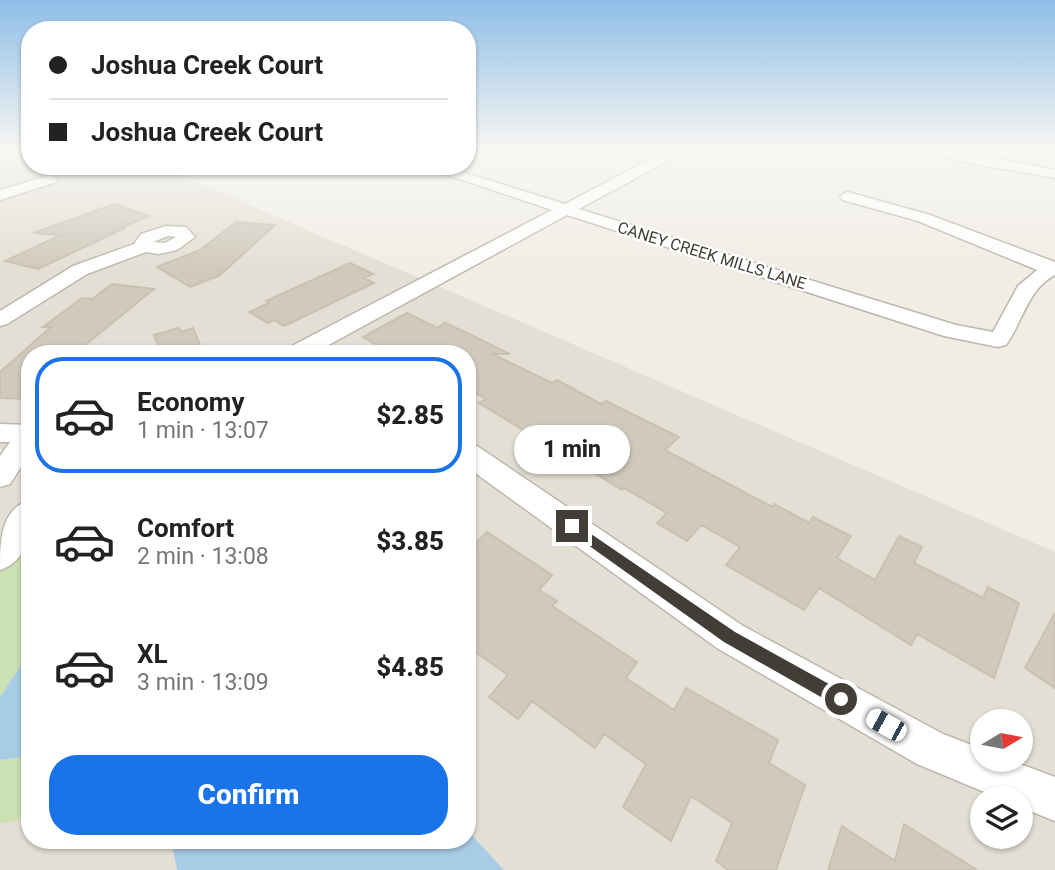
<!DOCTYPE html>
<html lang="en">
<head>
<meta charset="utf-8">
<style>
	:root { --surface:#fff; --page:#f2f2f2; --text:#222; --muted:#767676; --line:#e0e0e0; --accent:#1a73e8 }
	body { margin:0; font-family:Roboto,sans-serif; background:var(--page); color:var(--text); height:100vh; display:flex; flex-direction:column; font-size:26px; white-space:nowrap }
	* { box-sizing:border-box; margin:0 }
	p { font-size:23px; color:var(--muted) }
	.icon { flex:none; width:38px; height:38px; fill:none; stroke:currentColor; stroke-width:2; stroke-linecap:round; stroke-linejoin:round }
	.map { position:relative; flex:1; overflow:hidden }
	.side { position:absolute; left:21px; top:345px; width:455px; height:504px; display:flex; flex-direction:column; background:var(--surface); border-radius:28px; box-shadow:0 2px 5px #0004 }
	.side>* { flex:none }
	.hud { position:absolute; left:21px; top:21px; width:455px; height:154px; border-radius:28px; box-shadow:0 2px 5px #0004; display:grid; align-content:center; height:154px; padding:0 28px; background:var(--surface) }
	.needle { width:46px; rotate:80deg }
	.tools { position:absolute; left:970px; top:709px; display:grid; gap:14px }
	.tools a { display:grid; place-items:center; width:63px; height:63px; border-radius:50%; background:var(--surface); box-shadow:0 2px 5px #0004; font-size:35px }
	.end { position:absolute; width:32px; height:32px; margin:-16px; border:9px solid #423d36; background:#fff; box-shadow:0 0 0 4px #fff }
	.from { border-radius:50% }
	.bubble { position:absolute; height:49px; border-radius:24px; background:var(--surface); box-shadow:0 2px 5px #0004; font-size:23px; font-weight:800; line-height:49px; text-align:center }
	.car { position:absolute; width:21px; height:42px; margin:-21px -10px; border-radius:9px; box-shadow:0 0 5px 2px #0007; background:linear-gradient(#fff 24%,#345 0 40%,#fff 0 76%,#345 0 86%,#fff 0) }
	.hud b { display:flex; align-items:center; gap:24px; height:66px; font-size:26px }
	.hud b+b { border-top:2px solid var(--line) }
	.hud i { width:18px; height:18px; background:var(--text) }
	ul { padding:12px 0 0; list-style:none }
	li { display:flex; align-items:center; gap:21px; height:116px; margin:0 14px 10px; padding:0 14px; border:4px solid transparent; border-radius:28px }
	li div { flex:1 }
	li b { display:block; font-size:26px }
	li em { font-style:normal; font-weight:800 }
	li.active { border-color:var(--accent) }
	li>.icon { width:63px; height:63px; stroke-width:1.5 }
	.cta { display:flex; gap:14px; margin-top:auto; padding:14px 28px }
	.cta a { flex:1; height:80px; border-radius:28px; background:var(--accent); color:#fff; font-size:28px; font-weight:800; line-height:80px; text-align:center }
	.map>svg:first-child { display:block }
	.residential { fill:#e3dfd4; fill-rule:evenodd }
	.green { fill:#cbe0b3 }
	.water { fill:#a8cce6 }
	.building { fill:#d0c9bc; stroke:#cac0b0; stroke-width:2 }
	.lines { fill:none; stroke-linecap:round; stroke-linejoin:round }
	.minor-casing { stroke:#bdb7ac; stroke-width:3 }
	.minor { fill:#fff; fill-rule:evenodd }
	.route { fill:#423d36 }
	.labels { text-anchor:middle; stroke-width:5; stroke-linejoin:round; paint-order:stroke }
	.far-street-label { font-size:16px; fill:#423d36; stroke:#fff }
</style>
</head>
<body>
<div class="map">
<svg width="1055" height="870" viewBox="0 0 1055 870">
	<rect width="100%" height="100%" fill="#f0ede5"/>
	<!-- residential -->
	<path class="residential" d="M0 148H30V166H159L1055 552V870H504L467 830V354H30V531L0 570V468L4 452 0 449ZM982 721H1020V760H982ZM982 798H1020V836H982Z
		M30 817V840H171L177 870H0V824Z"/>
	<!-- green -->
	<path class="green" d="M30 531V651L0 697V570Z
		M30 756V817L0 824V760Z"/>
	<!-- water -->
	<path class="water" d="M30 651V756L0 760V697Z
		M467 830 504 870H177L171 840H467Z"/>
	<!-- building -->
	<path class="building" d="M115 204 149 216 122 227 125 228 38 269 5 261 61 235 33 233Z
		M236 222 275 225 219 276 190 287 157 267 200 250Z
		M350 263 373 274 364 278 374 283 284 326 274 320 268 323 249 312 269 303 266 301Z
		M112 284 154 289 74 354H30V399L0 398V372L51 327H43L82 298 92 299Z
		M407 313 437 328 445 323 467 333 510 354H492L552 383 557 380 601 404 606 401 679 437 665 450 772 507 774 504 809 523 813 517 851 536 837 558 875 580 899 536 922 547 914 563 983 598 988 587 1019 603 994 678 917 634 911 645 819 588 804 610 726 565 740 547 701 525 687 541 657 523 667 513 624 488 622 490 567 456 571 453 538 432 533 436 479 403 486 399 467 388V354H393L363 337Z
		M179 328 181 332 193 328 204 354H161L154 335Z
		M487 532 552 575 539 590 557 601 552 606 637 662 626 678 674 710 686 688 778 740 769 763 805 785 776 870H728L716 861 732 823 691 796 671 841 623 807 646 764 604 734 595 748 532 701 518 719 489 697 508 675 467 646V552Z
		M1055 613V688L1025 668Z
		M904 824 977 870H828L842 826 895 861Z"/>
	<g class="lines">
		<defs>
			<path id="minor" d="M667 148H679L674 157 664 163 579 209 956 325 993 332 1018 286 1037 270 918 221 843 200 840 197 843 194 848 192 930 215 1055 262V275C1028 289 1023 321 1006 345L998 347 944 336 567 215 312 354H283L286 349 552 210 421 166H443L565 204 654 157Z
				M922 148H943L1055 170V178L974 164 923 151Z
				M51 175 58 179 56 182 0 200V190Z
				M166 226 186 227 195 237 177 250 159 254 146 252 87 274 7 324 0 326V311L73 266 134 244 141 234ZM168 236 176 237 165 243 153 242Z
				M0 424 30 425V453L10 484 0 487V456L10 442H0Z
				M467 444 477 446 743 626 943 734 982 749V760H1009L1055 777V821L1020 807V798H999L917 764 717 648 467 467Z
				M30 500C30 527 31 560 0 570 0 543 0 509 30 500Z"/>
		</defs>
		<!-- minor casing -->
		<use href="#minor" class="minor-casing"/>
		<!-- minor -->
		<use href="#minor" class="minor"/>
	</g>
	<!-- sky -->
	<linearGradient id="sky" x2="0" y2="1"><stop stop-color="#8ebee7"/><stop offset="0.55" stop-color="#f8f7f3"/><stop offset="1" stop-color="#f8f7f3" stop-opacity="0"/></linearGradient>
	<rect width="1055" height="270" fill="url(#sky)"/>
	<!-- route -->
	<path class="route" d="M572 521 735 632 847 694 850 699 847 705 841 708 835 705 724 642 567 530 565 526Z"/>
	<g class="labels">
		<!-- far-street labels -->
		<g class="far-street-label">
			<text transform="translate(712 255) rotate(17)" y="6">CANEY CREEK MILLS LANE</text>
		</g>
	</g>
</svg>
<div class="tools">
<a><svg class="needle" viewBox="-14 -14 28 28"><path d="M0-13l5 13h-10z" fill="#e53935"/><path d="M0 13l5-13h-10z" fill="#767676"/></svg></a>
<a><svg class="icon" aria-label="layers" viewBox="0 0 24 24"><path d="M12 4l9 5-9 5-9-5zM3 14l9 5 9-5"/></svg></a>
</div>
<i class="end from" style="left:841px;top:699px"></i>
<i class="end" style="left:572px;top:526px"></i>
<div class="bubble" style="left:514px;top:425px;width:116px">1 min</div>
<i class="car" style="left:886px;top:725px;rotate:299deg"></i>
<div class="hud">
<b><i class="from"></i>Joshua Creek Court</b>
<b><i></i>Joshua Creek Court</b>
</div>
<section class="side">
<ul>
<li class="active"><svg class="icon" aria-label="car" viewBox="0 0 24 24"><path d="M5 17H2v-5l4-1 3-4h7l3 4 3 1v5h-3M9 17h6M6 11h13"/><circle cx="7" cy="17" r="2"/><circle cx="17" cy="17" r="2"/></svg><div><b>Economy</b><p>1 min · 13:07</p></div><em>$2.85</em></li>
<li><svg class="icon" aria-label="car" viewBox="0 0 24 24"><path d="M5 17H2v-5l4-1 3-4h7l3 4 3 1v5h-3M9 17h6M6 11h13"/><circle cx="7" cy="17" r="2"/><circle cx="17" cy="17" r="2"/></svg><div><b>Comfort</b><p>2 min · 13:08</p></div><em>$3.85</em></li>
<li><svg class="icon" aria-label="car" viewBox="0 0 24 24"><path d="M5 17H2v-5l4-1 3-4h7l3 4 3 1v5h-3M9 17h6M6 11h13"/><circle cx="7" cy="17" r="2"/><circle cx="17" cy="17" r="2"/></svg><div><b>XL</b><p>3 min · 13:09</p></div><em>$4.85</em></li>
</ul>
<div class="cta"><a>Confirm</a></div>
</section>
</div>
</body>
</html>
